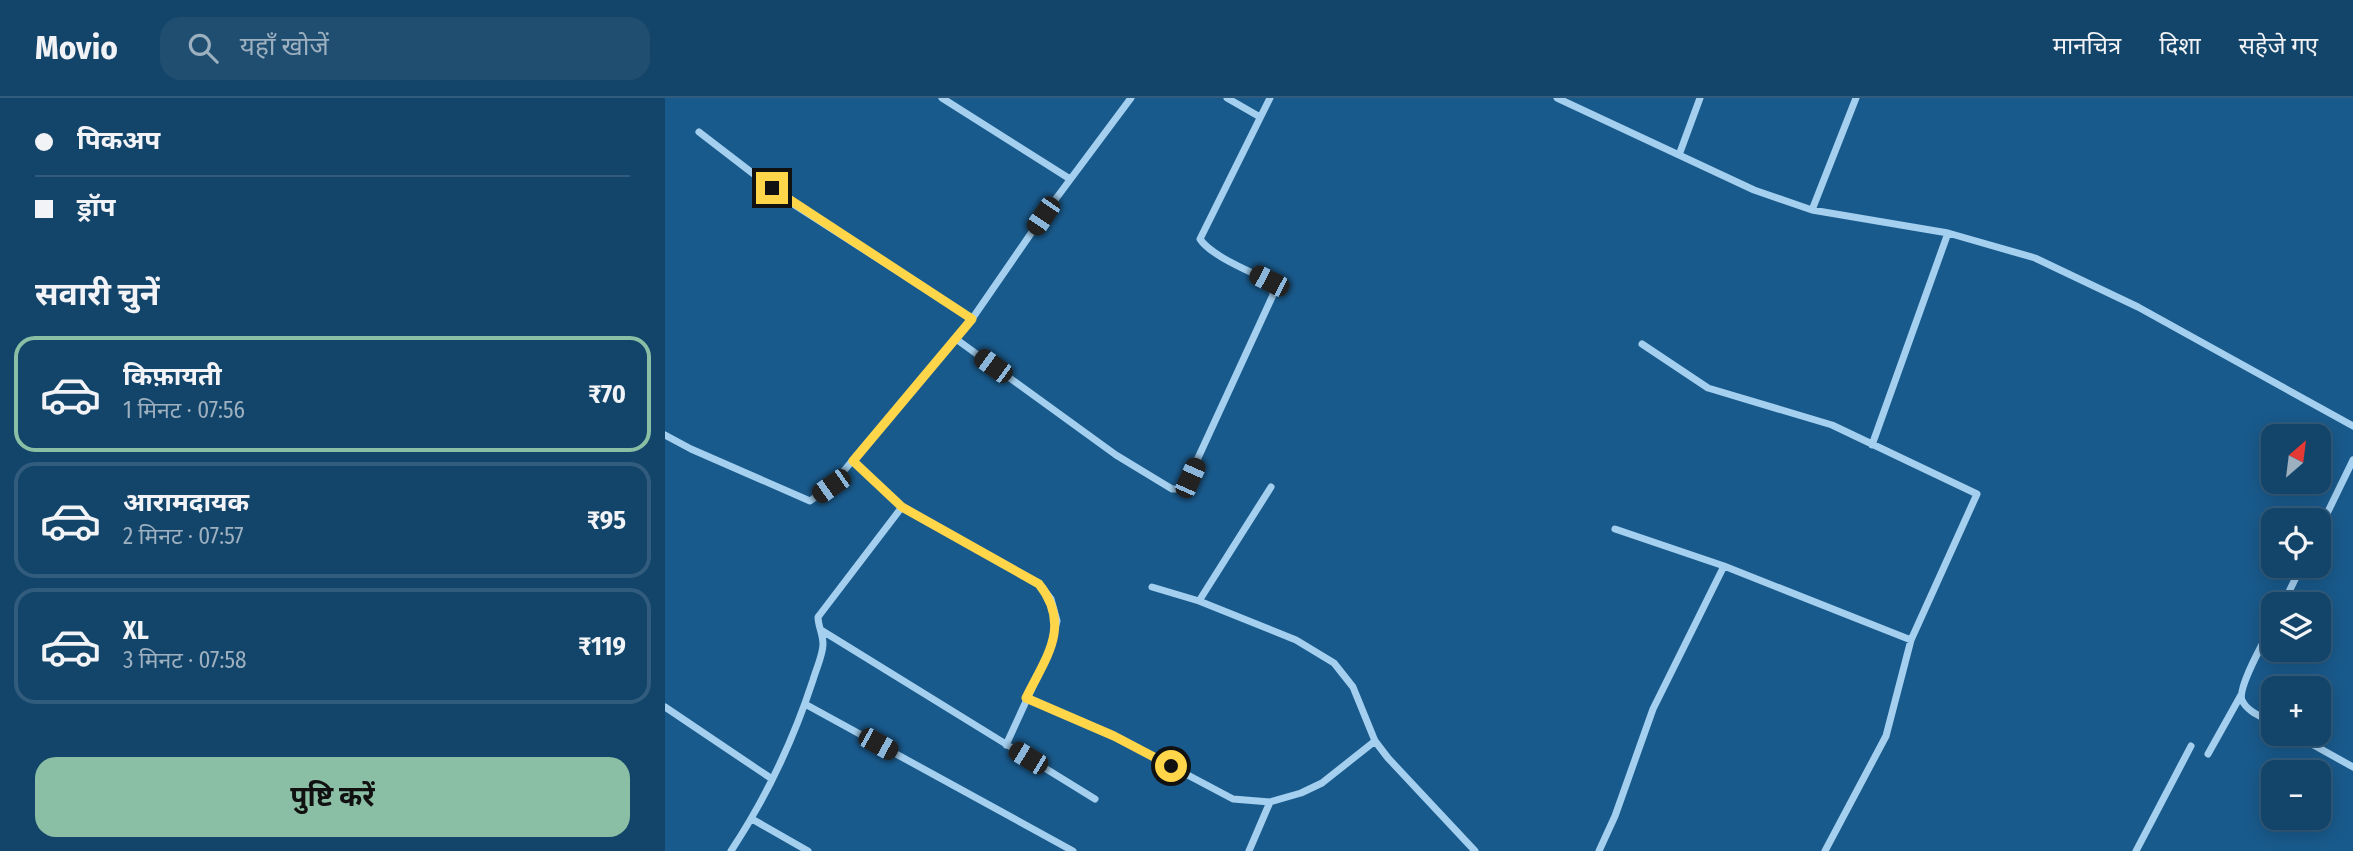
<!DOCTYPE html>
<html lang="hi">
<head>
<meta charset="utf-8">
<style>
	:root { --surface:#134469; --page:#204e71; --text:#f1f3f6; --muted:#9db0c0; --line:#325c7d; --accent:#8abfa5 }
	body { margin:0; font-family:"Fira Sans Condensed","Noto Sans Devanagari",sans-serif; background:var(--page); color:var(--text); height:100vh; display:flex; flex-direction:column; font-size:26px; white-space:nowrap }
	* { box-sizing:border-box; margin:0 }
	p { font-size:23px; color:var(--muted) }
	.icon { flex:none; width:38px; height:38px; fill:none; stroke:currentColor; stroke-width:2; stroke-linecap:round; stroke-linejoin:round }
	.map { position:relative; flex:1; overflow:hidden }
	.details { display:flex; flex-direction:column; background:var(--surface); width:665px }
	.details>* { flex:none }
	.guide { display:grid; align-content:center; height:154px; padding:0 35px; background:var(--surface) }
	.needle { width:46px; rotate:28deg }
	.tools { position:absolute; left:1596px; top:326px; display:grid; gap:14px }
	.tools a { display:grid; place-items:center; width:70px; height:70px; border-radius:14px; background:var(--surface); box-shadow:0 4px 18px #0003,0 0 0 2px var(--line); font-size:35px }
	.end { position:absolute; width:32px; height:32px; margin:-16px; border:9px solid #ffd54a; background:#111; box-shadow:0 0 0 4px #111 }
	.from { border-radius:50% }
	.car { position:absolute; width:21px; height:42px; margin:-21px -10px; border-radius:9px; box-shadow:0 0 5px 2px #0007; background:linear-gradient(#222 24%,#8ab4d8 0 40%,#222 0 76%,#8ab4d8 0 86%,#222 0) }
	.guide b { display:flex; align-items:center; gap:24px; height:66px; font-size:26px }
	.guide b+b { border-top:2px solid var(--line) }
	.guide i { width:18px; height:18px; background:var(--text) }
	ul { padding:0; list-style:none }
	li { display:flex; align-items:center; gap:21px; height:116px; margin:0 14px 10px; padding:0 21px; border:4px solid var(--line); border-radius:21px }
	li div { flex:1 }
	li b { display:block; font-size:26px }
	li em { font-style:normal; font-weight:700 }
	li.active { border-color:var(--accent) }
	li>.icon { width:63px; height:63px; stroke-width:1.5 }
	h2 { padding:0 35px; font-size:32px; line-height:84px }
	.action { display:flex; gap:14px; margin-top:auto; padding:14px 35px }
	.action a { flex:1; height:80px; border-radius:21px; background:var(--accent); color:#111; font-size:28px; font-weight:700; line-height:80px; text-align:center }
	header { display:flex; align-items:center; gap:42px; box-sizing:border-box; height:98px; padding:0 35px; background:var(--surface); border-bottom:2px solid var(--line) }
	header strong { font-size:33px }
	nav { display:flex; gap:38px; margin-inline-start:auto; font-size:24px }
	.search { width:490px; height:63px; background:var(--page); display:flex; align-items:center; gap:18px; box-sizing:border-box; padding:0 24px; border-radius:21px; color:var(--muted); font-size:26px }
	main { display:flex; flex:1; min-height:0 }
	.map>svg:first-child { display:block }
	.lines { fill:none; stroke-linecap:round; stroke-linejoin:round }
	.minor { stroke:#a4cfee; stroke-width:7 }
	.route { stroke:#ffd54a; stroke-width:9 }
</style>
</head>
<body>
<header>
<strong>Movio</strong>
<div class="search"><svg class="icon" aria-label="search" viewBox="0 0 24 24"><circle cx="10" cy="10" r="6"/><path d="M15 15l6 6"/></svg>यहाँ खोजें</div>
<nav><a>मानचित्र</a><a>दिशा</a><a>सहेजे गए</a></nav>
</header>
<main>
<section class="details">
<div class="guide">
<b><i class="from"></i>पिकअप</b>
<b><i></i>ड्रॉप</b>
</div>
<h2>सवारी चुनें</h2>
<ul>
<li class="active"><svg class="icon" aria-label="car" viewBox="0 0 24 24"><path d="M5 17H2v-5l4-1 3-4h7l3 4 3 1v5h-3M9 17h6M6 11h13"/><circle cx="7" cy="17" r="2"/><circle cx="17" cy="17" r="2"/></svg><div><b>किफ़ायती</b><p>1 मिनट · 07:56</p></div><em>₹70</em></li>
<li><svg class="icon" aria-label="car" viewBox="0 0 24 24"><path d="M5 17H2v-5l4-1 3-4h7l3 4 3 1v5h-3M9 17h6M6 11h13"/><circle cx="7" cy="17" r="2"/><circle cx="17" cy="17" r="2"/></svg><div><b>आरामदायक</b><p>2 मिनट · 07:57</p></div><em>₹95</em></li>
<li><svg class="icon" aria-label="car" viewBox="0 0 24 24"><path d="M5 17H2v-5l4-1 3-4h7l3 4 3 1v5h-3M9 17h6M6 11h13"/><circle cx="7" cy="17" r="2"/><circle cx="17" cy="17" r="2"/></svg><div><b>XL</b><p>3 मिनट · 07:58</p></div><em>₹119</em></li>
</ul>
<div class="action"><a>पुष्टि करें</a></div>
</section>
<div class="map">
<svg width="1688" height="753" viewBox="0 0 1688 753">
	<rect width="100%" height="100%" fill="#195a8c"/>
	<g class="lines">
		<!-- minor -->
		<path class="minor" d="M277 0 405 81
			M562 0 595 19
			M892 0 1089 92 1147 112 1283 135 1370 160 1473 209 1688 328
			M34 34 125 104 307 221
			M1014 57 1035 0
			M1147 112 1191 0
			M291 241 451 357 507 391H514L521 386 608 197V188L604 183C585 173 546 158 535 141L605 0
			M977 246 1043 290 1167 327 1312 396 1246 542 1221 638 1160 753
			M0 337 26 351 145 403 166 388 307 221 378 118 466 0
			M1207 347 1283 135
			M188 363 237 409 375 487 386 501 392 523 385 551 341 647
			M950 431 1059 468 1246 542
			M1654 432 1688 362
			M487 489 534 503 631 542 669 565 688 589 710 643 723 660 810 753
			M534 503 606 389
			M1618 506 1637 467
			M1608 526C1601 540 1572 589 1577 602 1582 614 1598 619 1608 625
			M156 532 430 701
			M361 600 449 638 568 701 605 704 636 695 657 685 710 643
			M140 606 408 753
			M0 609 107 681
			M1627 635 1688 669
			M1543 656 1576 597
			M87 721 143 753
			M66 753C101 700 128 643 148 582 151 571 158 557 158 546 158 536 153 528 153 519L237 409
			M584 753 605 704
			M934 753 950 718 988 611 1059 468
			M1471 753 1526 648"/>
	</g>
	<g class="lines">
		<!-- route -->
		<path class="route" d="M107 90 307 221 188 363 237 409 374 486C407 528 381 559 361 600L449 638 506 668"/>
	</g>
</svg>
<div class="tools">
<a><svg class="needle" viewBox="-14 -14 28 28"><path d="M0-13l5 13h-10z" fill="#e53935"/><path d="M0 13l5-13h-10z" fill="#9db0c0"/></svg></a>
<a><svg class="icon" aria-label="locate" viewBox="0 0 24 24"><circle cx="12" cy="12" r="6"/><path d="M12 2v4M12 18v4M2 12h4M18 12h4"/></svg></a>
<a><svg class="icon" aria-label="layers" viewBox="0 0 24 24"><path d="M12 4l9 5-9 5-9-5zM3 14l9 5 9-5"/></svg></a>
<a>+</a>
<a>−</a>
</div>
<i class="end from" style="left:506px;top:668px"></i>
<i class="end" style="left:107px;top:90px"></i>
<i class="car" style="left:378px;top:118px;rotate:214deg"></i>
<i class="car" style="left:604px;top:183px;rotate:297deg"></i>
<i class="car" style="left:328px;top:268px;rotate:306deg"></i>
<i class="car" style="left:525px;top:380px;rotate:24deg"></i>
<i class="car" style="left:166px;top:388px;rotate:235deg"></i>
<i class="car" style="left:213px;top:646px;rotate:119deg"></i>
<i class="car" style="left:363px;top:660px;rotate:301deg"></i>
</div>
</main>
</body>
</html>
